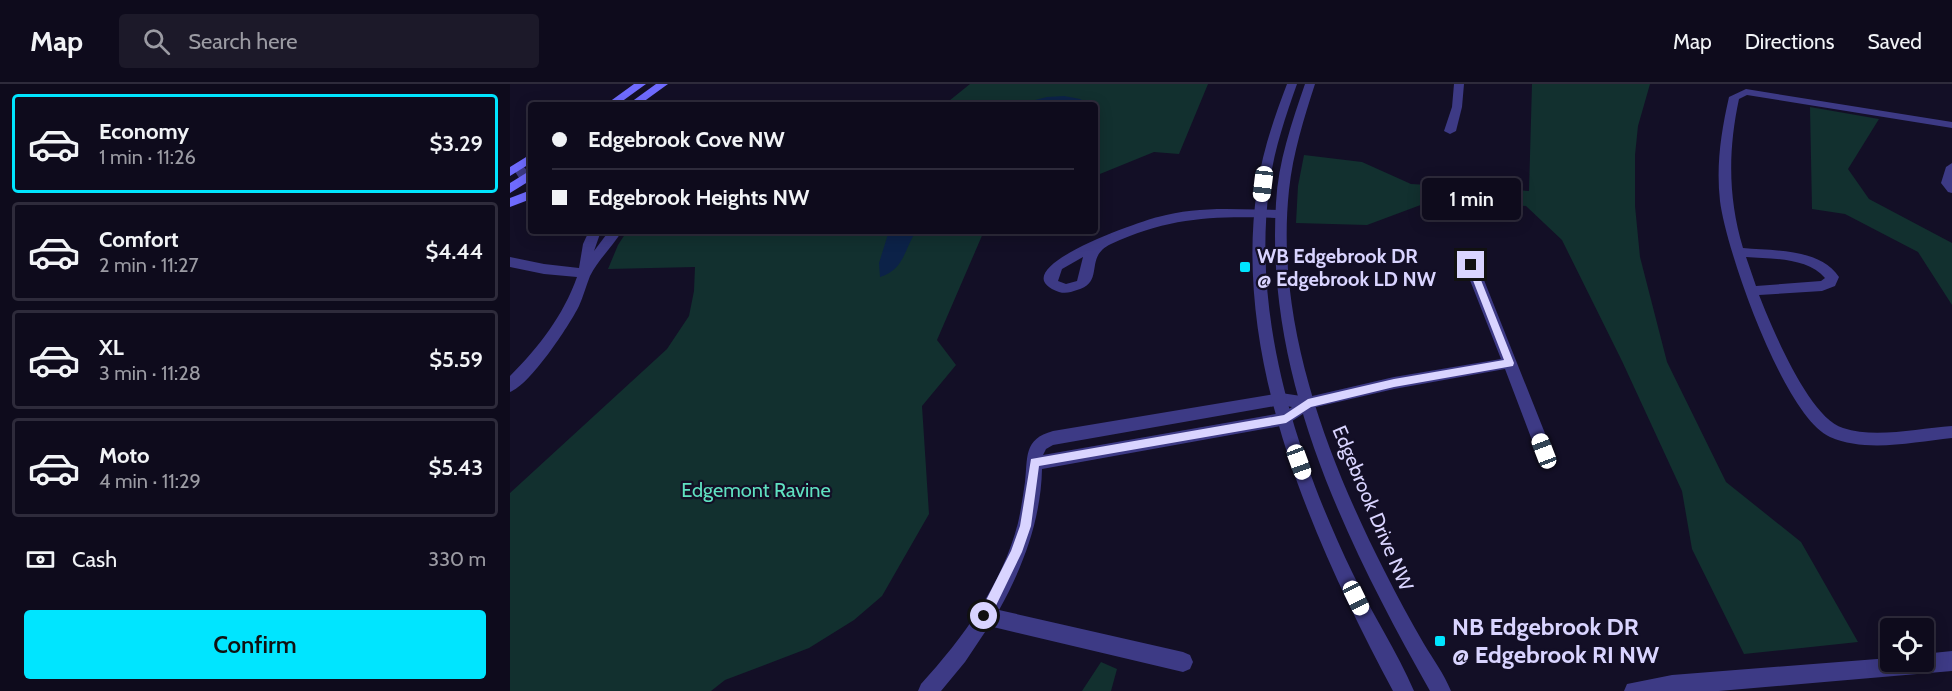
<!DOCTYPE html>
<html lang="en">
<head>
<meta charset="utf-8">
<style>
	:root { --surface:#0e0b1c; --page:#1c1929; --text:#f1f3f6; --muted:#9b9ba3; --line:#2e2b3b; --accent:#00e5ff }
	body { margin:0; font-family:Cabin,sans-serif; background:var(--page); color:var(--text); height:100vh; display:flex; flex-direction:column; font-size:22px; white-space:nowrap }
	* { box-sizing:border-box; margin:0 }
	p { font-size:20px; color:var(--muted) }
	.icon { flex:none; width:33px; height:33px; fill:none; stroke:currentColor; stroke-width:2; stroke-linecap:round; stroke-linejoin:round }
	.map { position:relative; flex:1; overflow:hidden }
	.details { display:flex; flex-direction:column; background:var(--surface); width:510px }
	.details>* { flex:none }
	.hud { position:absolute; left:18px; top:18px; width:570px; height:132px; border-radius:6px; box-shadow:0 3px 15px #0003,0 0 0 2px var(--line); display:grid; align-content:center; height:132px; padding:0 24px; background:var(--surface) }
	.buttons { position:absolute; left:1370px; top:534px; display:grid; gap:12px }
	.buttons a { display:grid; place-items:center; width:54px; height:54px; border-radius:6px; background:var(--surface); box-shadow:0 3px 15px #0003,0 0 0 2px var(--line); font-size:30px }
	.end { position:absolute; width:27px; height:27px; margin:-14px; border:8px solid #d9d4ff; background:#111; box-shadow:0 0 0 3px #111 }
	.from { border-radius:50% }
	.bubble { position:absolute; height:42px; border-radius:6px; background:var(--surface); box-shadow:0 3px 15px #0003,0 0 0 2px var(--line); font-size:20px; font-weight:600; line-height:42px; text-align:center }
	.car { position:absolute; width:18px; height:36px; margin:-18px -9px; border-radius:8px; box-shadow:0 0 4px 2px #0007; background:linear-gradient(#fff 24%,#345 0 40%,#fff 0 76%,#345 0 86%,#fff 0) }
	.hud b { display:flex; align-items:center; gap:21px; height:57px; font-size:22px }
	.hud b+b { border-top:2px solid var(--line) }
	.hud i { width:15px; height:15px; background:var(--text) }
	ul { padding:10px 0 0; list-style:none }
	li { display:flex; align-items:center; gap:18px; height:99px; margin:0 12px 9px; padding:0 12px; border:3px solid var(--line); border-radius:6px }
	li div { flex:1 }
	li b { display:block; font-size:22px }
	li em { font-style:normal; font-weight:600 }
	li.active { border-color:var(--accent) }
	li>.icon { width:54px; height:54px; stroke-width:1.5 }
	.pay { display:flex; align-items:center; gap:15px; height:66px; padding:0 24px; font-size:22px }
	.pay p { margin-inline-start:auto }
	.cta { display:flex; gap:12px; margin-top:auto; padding:12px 24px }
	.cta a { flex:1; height:69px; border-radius:6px; background:var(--accent); color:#111; font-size:24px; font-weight:600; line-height:69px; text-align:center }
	header { display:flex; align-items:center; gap:36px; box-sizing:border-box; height:84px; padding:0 30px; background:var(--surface); border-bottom:2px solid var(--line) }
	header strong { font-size:28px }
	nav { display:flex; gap:33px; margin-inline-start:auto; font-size:21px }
	.search { width:420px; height:54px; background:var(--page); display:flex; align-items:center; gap:15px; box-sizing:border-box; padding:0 21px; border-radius:6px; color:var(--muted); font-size:22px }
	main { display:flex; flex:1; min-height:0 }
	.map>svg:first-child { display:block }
	.green { fill:#12302f }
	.water { fill:#0c2248 }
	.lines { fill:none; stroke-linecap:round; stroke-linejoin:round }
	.minor { fill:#3d3a85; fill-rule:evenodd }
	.tertiary { fill:#3d3a85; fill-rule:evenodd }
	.secondary { fill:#6f6bff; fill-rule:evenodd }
	.route { fill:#d9d4ff }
	.poi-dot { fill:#00e5ff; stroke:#130f26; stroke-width:2 }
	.labels { text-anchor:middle; stroke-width:4.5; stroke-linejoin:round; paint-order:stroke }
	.poi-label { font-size:20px; font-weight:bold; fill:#d9d4ff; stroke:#130f26; text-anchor:start }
	.park-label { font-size:20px; fill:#5fe0c0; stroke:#130f26 }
	.street-label { font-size:20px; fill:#d9d4ff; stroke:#130f26 }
	.near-poi-label { font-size:24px; font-weight:bold; fill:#d9d4ff; stroke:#130f26; text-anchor:start }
</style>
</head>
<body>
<header>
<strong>Map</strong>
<div class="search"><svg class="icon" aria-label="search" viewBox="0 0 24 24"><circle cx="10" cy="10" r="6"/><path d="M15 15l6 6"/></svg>Search here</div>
<nav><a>Map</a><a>Directions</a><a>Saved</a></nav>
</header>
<main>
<section class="details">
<ul>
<li class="active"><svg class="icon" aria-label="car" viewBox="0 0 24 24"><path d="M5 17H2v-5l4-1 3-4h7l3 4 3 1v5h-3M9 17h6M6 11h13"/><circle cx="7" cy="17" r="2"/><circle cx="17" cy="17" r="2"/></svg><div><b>Economy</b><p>1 min · 11:26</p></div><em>$3.29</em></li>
<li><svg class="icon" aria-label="car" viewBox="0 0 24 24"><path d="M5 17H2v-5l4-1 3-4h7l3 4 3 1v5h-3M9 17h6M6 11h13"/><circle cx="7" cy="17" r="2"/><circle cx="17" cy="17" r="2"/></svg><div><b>Comfort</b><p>2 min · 11:27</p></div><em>$4.44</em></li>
<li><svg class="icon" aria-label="car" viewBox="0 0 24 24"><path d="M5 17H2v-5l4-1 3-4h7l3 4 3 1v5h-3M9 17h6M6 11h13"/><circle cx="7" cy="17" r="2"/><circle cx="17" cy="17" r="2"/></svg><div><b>XL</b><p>3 min · 11:28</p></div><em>$5.59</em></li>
<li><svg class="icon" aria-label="car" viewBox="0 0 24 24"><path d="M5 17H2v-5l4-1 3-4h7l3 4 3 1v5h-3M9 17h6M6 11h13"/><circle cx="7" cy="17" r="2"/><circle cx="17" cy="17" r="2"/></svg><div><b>Moto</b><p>4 min · 11:29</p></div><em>$5.43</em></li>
</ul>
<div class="pay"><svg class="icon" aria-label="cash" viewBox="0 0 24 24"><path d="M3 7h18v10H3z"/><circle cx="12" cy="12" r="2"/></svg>Cash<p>330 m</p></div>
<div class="cta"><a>Confirm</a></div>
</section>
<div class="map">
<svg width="1442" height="607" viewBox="0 0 1442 607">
	<rect width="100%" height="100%" fill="#130f26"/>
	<!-- green -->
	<path class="green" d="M460 0H698L669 70 644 68 585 92V21H434Z
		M1022 0H1140L1128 42 1125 71V122L1130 173 1157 278 1216 398 1291 458 1348 558 1234 570 1182 465 1172 407 1112 277 1052 156 1016 122 924 116 857 141 786 139 788 102 794 71 852 78 901 100 1019 107Z
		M1300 23 1369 35 1338 85 1359 115 1442 159V221L1408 168 1335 130 1302 125Z
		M117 147H474L427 256 446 281 412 322 419 430 372 512 344 536 299 564 215 596 201 607H0V409L157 265 179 232 184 207 185 183 98 185 108 161Z
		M591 578 607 585 601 607H572Z"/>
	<!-- water -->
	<path class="water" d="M554 12 570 15 580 21H505L537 13Z
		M379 147H406C394 166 394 186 370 193L369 179Z"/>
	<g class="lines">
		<!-- minor -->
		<path class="minor" d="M944 0H954L952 23 946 47 940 50 934 47 942 23Z
			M1236 5 1442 38V44L1237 11 1229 15C1218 66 1218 114 1233 164 1263 167 1310 164 1329 193L1325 202 1312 207 1249 211C1262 244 1299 334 1333 344 1366 355 1408 344 1442 342V354C1403 358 1357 369 1320 353 1274 333 1216 166 1210 117 1206 82 1211 48 1219 13ZM1236 173C1260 175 1297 173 1315 194L1311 197 1246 202Z
			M8 79C16 82 21 92 21 100L11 97 2 83Z
			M1442 79V109L1438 108 1431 99 1436 83Z
			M716 125 771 126 777 130 771 134C706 132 662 132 601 160 573 173 596 198 567 206 561 208 556 210 549 208 487 186 631 137 648 133 670 127 692 125 716 125ZM573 173 567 197 556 200 548 197 552 185Z
			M79 147H91L84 167 99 147H112C103 162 88 176 80 192 76 202 73 213 69 222 59 242 20 301 0 308V292C29 263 53 232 67 193L34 190 0 183V173L34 180 69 184 73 160Z
			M961 176 968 181 1042 367 1040 372 1034 374 1028 372 995 285 884 305 802 324 776 341 532 385C531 435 513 483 489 526L673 568 680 571 683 578 680 585 673 588 479 542 455 578 431 607H408L411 600C453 554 492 501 508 439 511 426 513 412 515 398 518 374 513 355 543 347L771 309 798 313 884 293 991 275 954 181ZM771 321 782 323 772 329 533 371 536 365 543 361Z
			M1442 567V587L1209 607H1114L1117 600 1162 591 1380 574V578H1413V570Z"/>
		<!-- tertiary -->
		<path class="tertiary" d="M777 0H787C775 34 763 69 759 105 742 235 787 374 843 490 862 530 887 567 904 607H883C804 459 722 277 747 105 752 69 764 34 777 0Z
			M795 0H805C794 34 783 69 779 106 765 238 816 372 875 488 887 512 900 536 914 560 923 575 934 590 941 607H920C836 458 755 295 766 119 768 78 782 38 795 0Z"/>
		<!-- secondary -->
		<path class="secondary" d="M124 0H136L107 21H95Z
			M146 0H158L129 21H117Z
			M21 70V79L0 92V83Z
			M21 86V96L0 109V99Z
			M21 106V115L0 123V114Z"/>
	</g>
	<!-- route -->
	<path class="route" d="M961 178 965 181 1004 279 1003 282 884 303 801 323 776 339 529 382 521 442 512 468 479 536H470L468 532 501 467 510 442 521 375 774 331 798 315 884 295 994 276 957 181Z"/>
	<!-- markers -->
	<g class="poi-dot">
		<rect x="729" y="177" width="12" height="12" rx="3"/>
		<rect x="924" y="551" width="12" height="12" rx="3"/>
	</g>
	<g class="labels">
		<!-- poi labels -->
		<g class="poi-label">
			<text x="747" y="179">WB Edgebrook DR<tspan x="747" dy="23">@ Edgebrook LD NW</tspan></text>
		</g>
		<!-- park labels -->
		<g class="park-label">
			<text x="246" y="413">Edgemont Ravine</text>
		</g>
		<!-- street labels -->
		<g class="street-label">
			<text transform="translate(863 424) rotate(67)" y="7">Edgebrook Drive NW</text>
		</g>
		<!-- near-poi labels -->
		<g class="near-poi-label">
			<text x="942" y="551">NB Edgebrook DR<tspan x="942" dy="28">@ Edgebrook RI NW</tspan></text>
		</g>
	</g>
</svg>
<div class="buttons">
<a><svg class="icon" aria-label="locate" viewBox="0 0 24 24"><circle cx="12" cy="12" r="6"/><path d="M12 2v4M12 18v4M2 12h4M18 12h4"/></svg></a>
</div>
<i class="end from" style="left:474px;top:532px"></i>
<i class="end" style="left:961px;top:181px"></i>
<div class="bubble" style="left:912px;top:94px;width:99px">1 min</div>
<i class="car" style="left:753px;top:100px;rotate:187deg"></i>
<i class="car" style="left:1034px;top:367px;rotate:339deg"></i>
<i class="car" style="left:789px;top:378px;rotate:160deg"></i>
<i class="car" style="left:846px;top:514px;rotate:154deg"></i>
<div class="hud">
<b><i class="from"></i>Edgebrook Cove NW</b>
<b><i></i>Edgebrook Heights NW</b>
</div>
</div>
</main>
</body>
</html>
